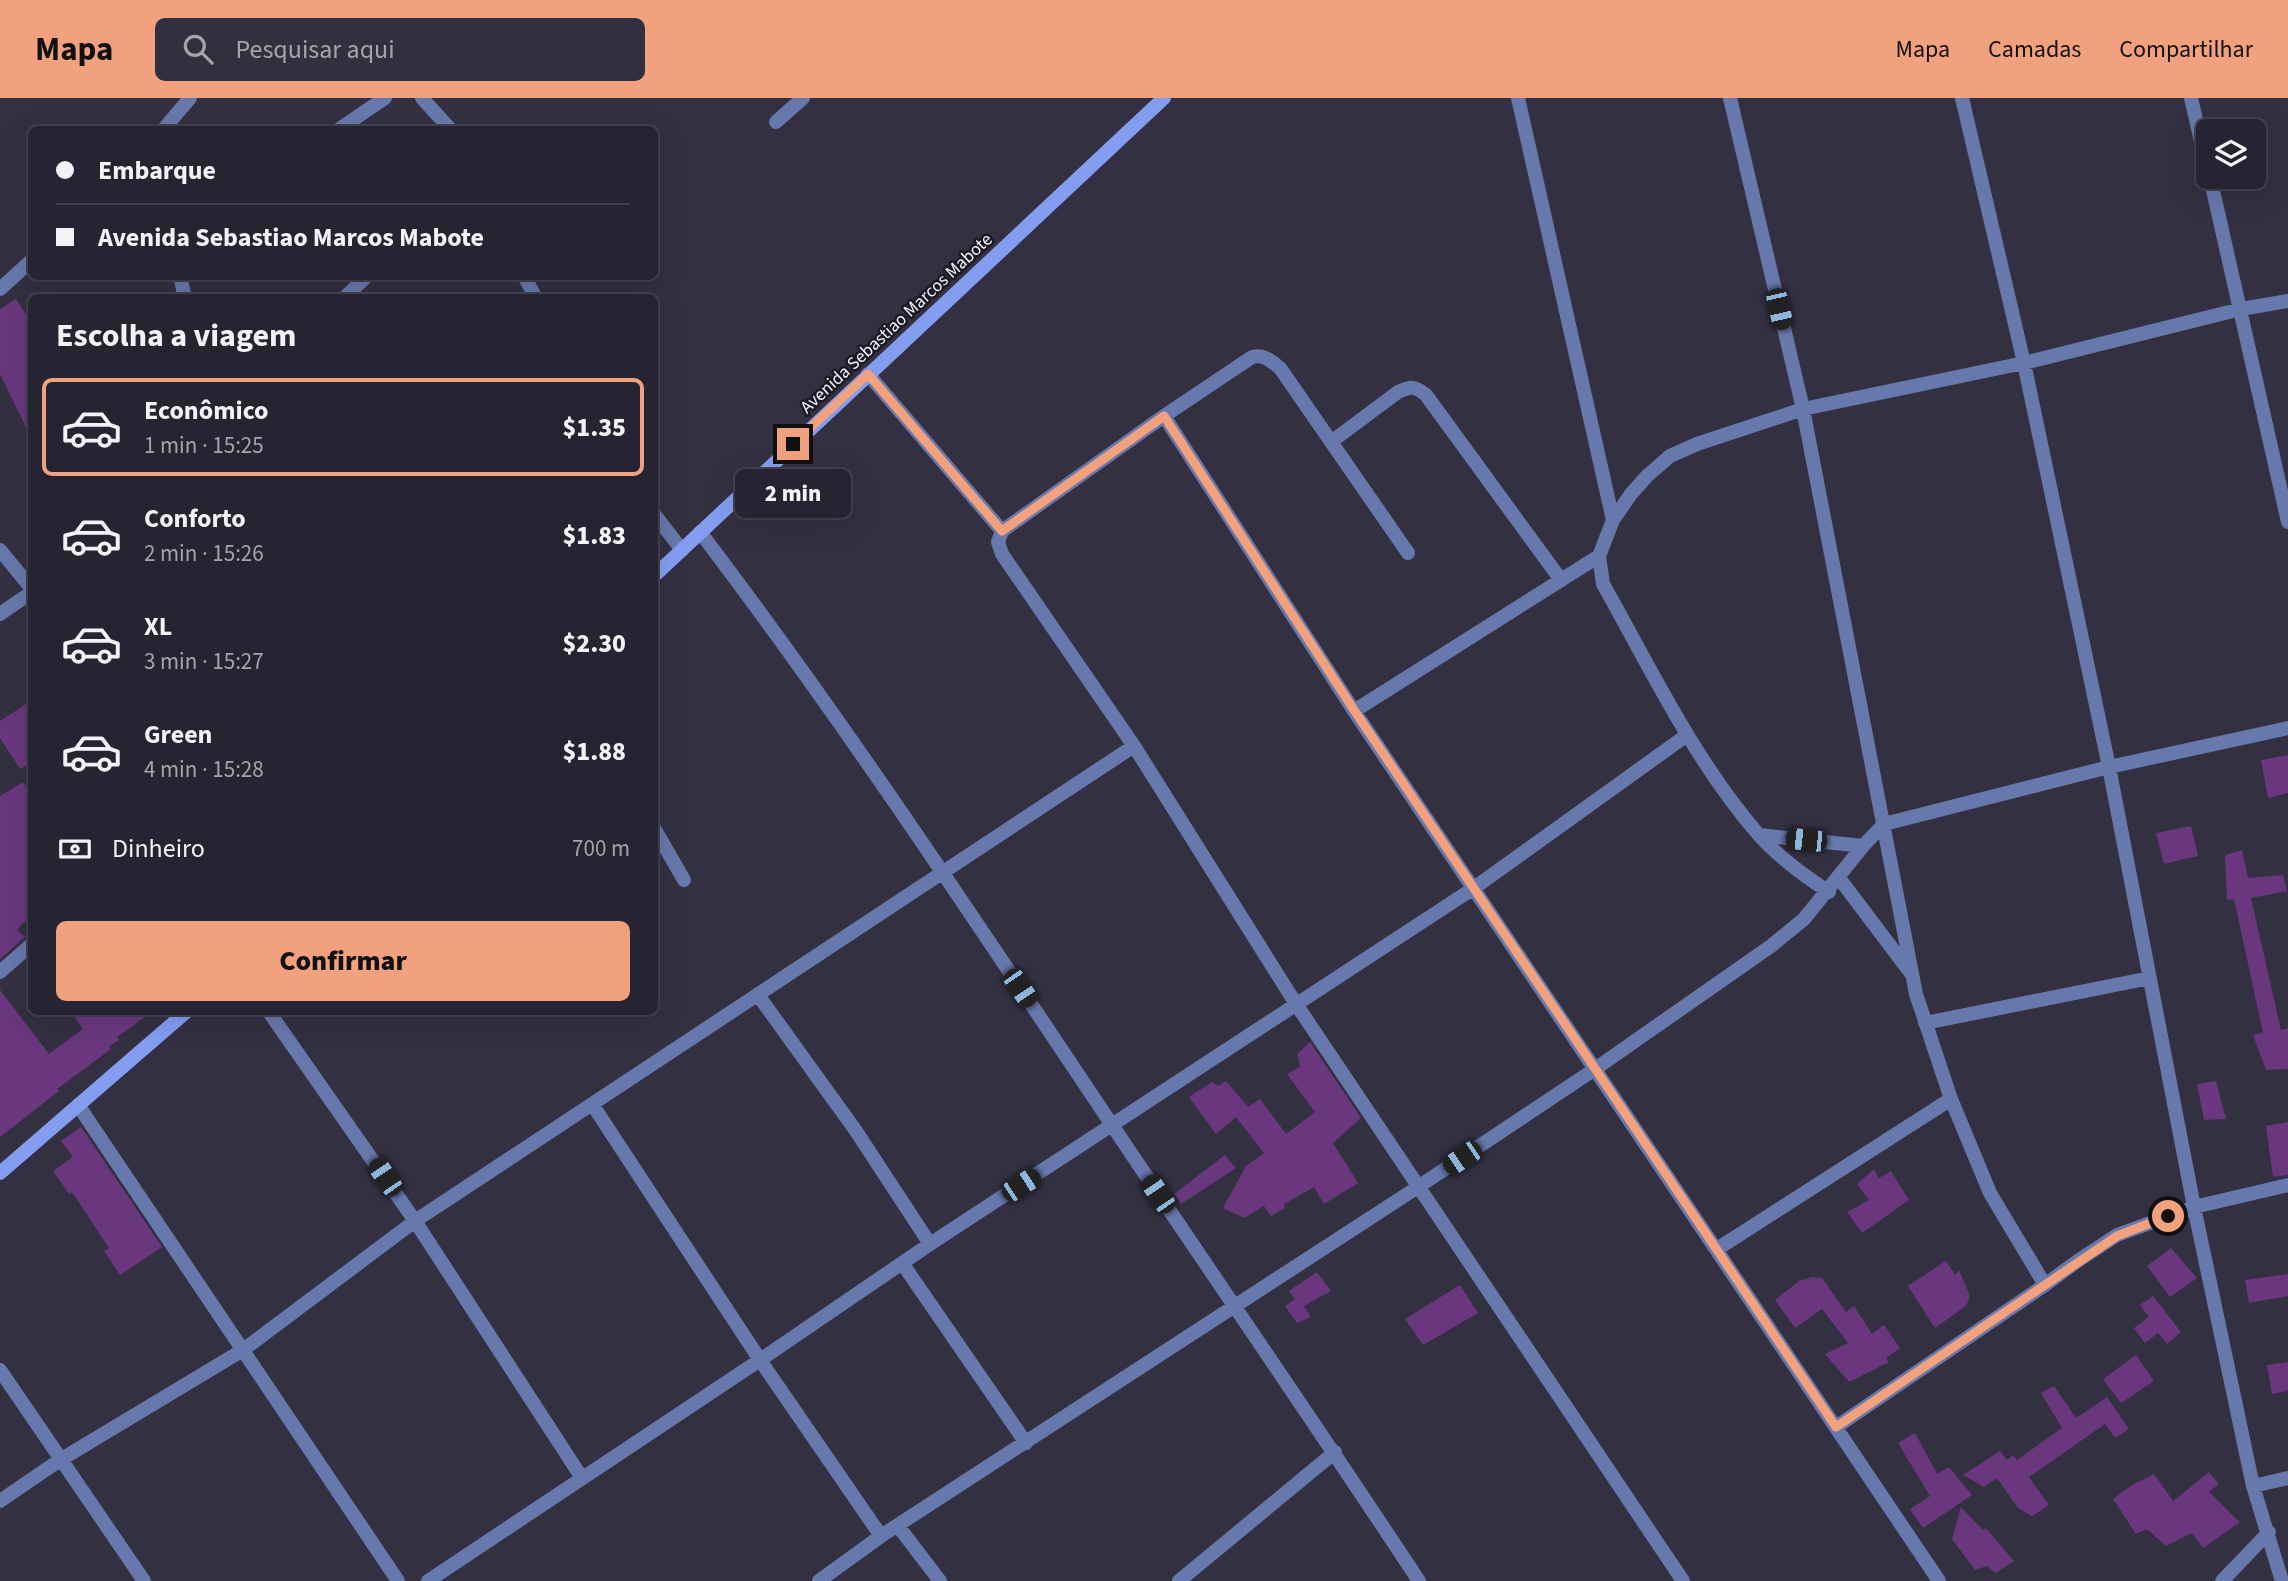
<!DOCTYPE html>
<html lang="pt">
<head>
<meta charset="utf-8">
<style>
	:root { --surface:#262432; --page:#32303e; --text:#f1f3f6; --muted:#a4a4ac; --line:#42414d; --accent:#f1a17d }
	body { margin:0; font-family:"Source Sans 3",sans-serif; background:var(--page); color:var(--text); height:100vh; display:flex; flex-direction:column; font-size:26px; white-space:nowrap }
	* { box-sizing:border-box; margin:0 }
	p { font-size:23px; color:var(--muted) }
	.icon { flex:none; width:38px; height:38px; fill:none; stroke:currentColor; stroke-width:2; stroke-linecap:round; stroke-linejoin:round }
	.map { position:relative; flex:1; overflow:hidden }
	.drawer { position:absolute; left:28px; top:196px; width:630px; height:721px; display:flex; flex-direction:column; background:var(--surface); border-radius:10px; box-shadow:0 7px 28px #0002,0 0 0 2px var(--line) }
	.drawer>* { flex:none }
	.guide { position:absolute; left:28px; top:28px; width:630px; height:154px; border-radius:10px; box-shadow:0 7px 28px #0002,0 0 0 2px var(--line); display:grid; align-content:center; height:154px; padding:0 28px; background:var(--surface) }
	.buttons { position:absolute; left:2196px; top:21px; display:grid; gap:14px }
	.buttons a { display:grid; place-items:center; width:70px; height:70px; border-radius:10px; background:var(--surface); box-shadow:0 7px 28px #0002,0 0 0 2px var(--line); font-size:35px }
	.end { position:absolute; width:32px; height:32px; margin:-16px; border:9px solid #f1a17d; background:#111; box-shadow:0 0 0 4px #111 }
	.from { border-radius:50% }
	.bubble { position:absolute; height:49px; border-radius:10px; background:var(--surface); box-shadow:0 7px 28px #0002,0 0 0 2px var(--line); font-size:23px; font-weight:800; line-height:49px; text-align:center }
	.car { position:absolute; width:21px; height:42px; margin:-21px -10px; border-radius:9px; box-shadow:0 0 5px 2px #0007; background:linear-gradient(#222 24%,#8ab4d8 0 40%,#222 0 76%,#8ab4d8 0 86%,#222 0) }
	.guide b { display:flex; align-items:center; gap:24px; height:66px; font-size:26px }
	.guide b+b { border-top:2px solid var(--line) }
	.guide i { width:18px; height:18px; background:var(--text) }
	ul { padding:0; list-style:none }
	li { display:flex; align-items:center; gap:21px; height:98px; margin:0 14px 10px; padding:0 14px; border:4px solid transparent; border-radius:10px }
	li div { flex:1 }
	li b { display:block; font-size:26px }
	li em { font-style:normal; font-weight:800 }
	li.current { border-color:var(--accent) }
	li>.icon { width:63px; height:63px; stroke-width:1.5 }
	h2 { padding:0 28px; font-size:32px; line-height:84px }
	.pay { display:flex; align-items:center; gap:18px; height:77px; padding:0 28px; font-size:26px }
	.pay p { margin-inline-start:auto }
	.action { display:flex; gap:14px; margin-top:auto; padding:14px 28px }
	.action a { flex:1; height:80px; border-radius:10px; background:var(--accent); color:#111; font-size:28px; font-weight:800; line-height:80px; text-align:center }
	header { display:flex; align-items:center; gap:42px; box-sizing:border-box; height:98px; padding:0 35px; background:var(--accent); color:#111 }
	header strong { font-size:33px }
	nav { display:flex; gap:38px; margin-inline-start:auto; font-size:24px }
	.search { width:490px; height:63px; background:var(--page); display:flex; align-items:center; gap:18px; box-sizing:border-box; padding:0 24px; border-radius:10px; color:var(--muted); font-size:26px }
	.map>svg:first-child { display:block }
	.building { fill:#6a377f }
	.lines { fill:none; stroke-linecap:round; stroke-linejoin:round }
	.street { stroke:#6778ac; stroke-width:14 }
	.secondary { stroke:#849df1; stroke-width:14 }
	.route { stroke:#f1a17d; stroke-width:9 }
	.labels { text-anchor:middle; stroke-width:5; stroke-linejoin:round; paint-order:stroke }
	.street-label { font-size:18px; fill:#f4f3ff; stroke:#1b1922 }
</style>
</head>
<body>
<header>
<strong>Mapa</strong>
<div class="search"><svg class="icon" aria-label="search" viewBox="0 0 24 24"><circle cx="10" cy="10" r="6"/><path d="M15 15l6 6"/></svg>Pesquisar aqui</div>
<nav><a>Mapa</a><a>Camadas</a><a>Compartilhar</a></nav>
</header>
<div class="map">
<svg width="2288" height="1483" viewBox="0 0 2288 1483">
	<rect width="100%" height="100%" fill="#333042"/>
	<!-- building -->
	<path class="building" d="M16 201 32 226V342L0 276V211Z
		M32 602V664L20 671 0 640V623Z
		M2288 657V695L2268 700 2261 662Z
		M23 684 32 697V815L17 832 25 839 0 861V698Z
		M2191 728 2198 758 2164 766 2156 735Z
		M2242 752 2248 780 2283 777 2287 793 2251 800 2281 932 2288 930V971L2266 972 2253 937 2263 935 2234 801 2227 802 2225 757Z
		M0 892 49 956 83 931 71 914H152L117 939 119 942 109 948 111 951 57 991 59 993 0 1039Z
		M1310 944 1361 1020 1333 1045 1358 1085 1324 1106 1314 1089 1284 1106 1285 1110 1271 1118 1264 1108 1244 1120 1223 1110 1246 1068 1264 1055 1236 1019 1216 1036 1189 999 1212 984 1218 988 1226 983 1248 1009 1260 1001 1286 1036 1315 1014 1287 976 1300 969 1297 956Z
		M2216 983 2226 1021 2204 1022 2197 986Z
		M2288 1024V1077L2273 1079 2266 1028Z
		M81 1029 162 1149 120 1177 104 1153 109 1150 72 1094 69 1096 53 1073 73 1059 61 1043Z
		M1225 1057 1236 1070 1181 1106 1174 1096Z
		M1874 1071 1879 1080 1891 1073 1909 1102 1862 1135 1847 1114 1869 1102 1857 1086Z
		M2171 1150 2197 1180 2170 1199 2147 1168Z
		M1946 1163 1955 1177 1959 1172 1970 1198 1966 1208 1935 1230 1908 1188Z
		M1317 1174 1331 1193 1304 1208 1311 1219 1297 1225 1285 1208 1295 1201 1289 1193Z
		M2288 1176V1198L2249 1205 2245 1182Z
		M1812 1179 1822 1180 1846 1214 1854 1208 1872 1236 1884 1227 1900 1250 1886 1260 1889 1264 1849 1284 1825 1256 1848 1245 1822 1211 1795 1230 1775 1202 1799 1183Z
		M1460 1187 1478 1215 1423 1247 1405 1221Z
		M2153 1198 2181 1234 2167 1246 2158 1235 2145 1245 2134 1230 2149 1219 2140 1207Z
		M2136 1257 2154 1283 2121 1305 2103 1281Z
		M2288 1264V1293L2272 1296 2267 1267Z
		M2054 1288 2076 1320 2107 1299 2129 1331 2115 1340 2105 1326 2029 1379 2049 1407 2032 1418 2018 1410 1997 1380 1984 1389 1963 1377 2000 1353 2007 1362 2013 1357 2017 1362 2062 1330 2041 1295Z
		M1915 1335 1937 1376 1949 1369 1972 1397 1923 1430 1910 1411 1930 1398 1898 1345Z
		M2209 1374 2219 1386 2209 1394 2240 1424 2203 1450 2192 1435 2166 1448 2147 1431 2136 1436 2113 1401 2132 1387 2154 1376 2173 1403Z
		M1961 1409 1983 1432 1986 1430 2014 1463 1996 1475 1987 1468 1975 1472 1952 1441Z"/>
	<g class="lines">
		<!-- street -->
		<path class="street" d="M422 0 451 32
			M1518 0 1613 422
			M1730 0 1803 311 1916 896 1951 1001 1990 1095 2045 1187 2076 1164 2117 1137 2194 1109 2288 1087
			M1962 0 2024 265 2109 669 2194 1109 2253 1388 2282 1483
			M2191 0 2208 74
			M776 24 803 0
			M163 32 190 0
			M338 32 385 0
			M2210 79 2288 424
			M180 178 185 200
			M524 178 536 200
			M0 191 32 162
			M344 200 367 178
			M868 276 1002 433
			M1164 318 1252 259C1264 256 1271 263 1280 270L1408 455
			M1331 344 1398 294C1411 288 1415 288 1426 297L1561 482
			M654 416 682 452
			M700 434C846 626 978 827 1112 1027 1214 1179 1318 1330 1419 1483
			M0 452 32 491
			M0 516 32 494
			M1354 613 1599 458
			M654 730 684 782
			M1759 737 1863 748
			M1839 780 1910 874
			M1829 794C1803 777 1778 759 1758 736 1694 662 1651 571 1603 486L1599 458 1613 422 1631 396 1647 378 1670 358 1697 346 1803 311 2024 265 2241 211 2288 203
			M0 874 32 846
			M758 897 856 1033 930 1146
			M269 914 415 1123 582 1380
			M1925 925 2150 880
			M592 1006 760 1262 881 1438
			M78 1007 398 1483
			M1717 1151 1951 1001
			M902 1165 1026 1345
			M0 1272 144 1483
			M1836 1329 2045 1187
			M2253 1388 2288 1380
			M0 1403 60 1362 243 1252 415 1123 1134 648
			M898 1428 940 1483
			M428 1483 760 1262 930 1146 1474 790 1687 637
			M819 1483 881 1438 1418 1089 1595 971 1771 848 1804 821 1863 748 1884 726 2109 669 2288 630
			M1179 1483 1335 1354
			M1683 1483 1296 906 1134 648 1002 456 998 444 1002 433 1164 318 1354 613 1939 1483
			M2222 1483 2269 1434"/>
		<!-- secondary -->
		<path class="secondary" d="M654 478 1164 0
			M0 1075 186 914"/>
	</g>
	<g class="lines">
		<!-- route -->
		<path class="route" d="M793 346 868 276 1002 433 1164 318 1354 612 1836 1329 2117 1138 2168 1118"/>
	</g>
	<g class="labels">
		<!-- street labels -->
		<g class="street-label">
			<text transform="translate(896 225) rotate(-43)" y="6">Avenida Sebastiao Marcos Mabote</text>
		</g>
	</g>
</svg>
<div class="buttons">
<a><svg class="icon" aria-label="layers" viewBox="0 0 24 24"><path d="M12 4l9 5-9 5-9-5zM3 14l9 5 9-5"/></svg></a>
</div>
<i class="end from" style="left:2168px;top:1118px"></i>
<i class="end" style="left:793px;top:346px"></i>
<div class="bubble" style="left:735px;top:371px;width:116px">2 min</div>
<i class="car" style="left:1779px;top:211px;rotate:167deg"></i>
<i class="car" style="left:1806px;top:742px;rotate:276deg"></i>
<i class="car" style="left:1020px;top:890px;rotate:146deg"></i>
<i class="car" style="left:1462px;top:1060px;rotate:236deg"></i>
<i class="car" style="left:385px;top:1079px;rotate:326deg"></i>
<i class="car" style="left:1021px;top:1087px;rotate:57deg"></i>
<i class="car" style="left:1158px;top:1096px;rotate:326deg"></i>
<div class="guide">
<b><i class="from"></i>Embarque</b>
<b><i></i>Avenida Sebastiao Marcos Mabote</b>
</div>
<section class="drawer">
<h2>Escolha a viagem</h2>
<ul>
<li class="current"><svg class="icon" aria-label="car" viewBox="0 0 24 24"><path d="M5 17H2v-5l4-1 3-4h7l3 4 3 1v5h-3M9 17h6M6 11h13"/><circle cx="7" cy="17" r="2"/><circle cx="17" cy="17" r="2"/></svg><div><b>Econômico</b><p>1 min · 15:25</p></div><em>$1.35</em></li>
<li><svg class="icon" aria-label="car" viewBox="0 0 24 24"><path d="M5 17H2v-5l4-1 3-4h7l3 4 3 1v5h-3M9 17h6M6 11h13"/><circle cx="7" cy="17" r="2"/><circle cx="17" cy="17" r="2"/></svg><div><b>Conforto</b><p>2 min · 15:26</p></div><em>$1.83</em></li>
<li><svg class="icon" aria-label="car" viewBox="0 0 24 24"><path d="M5 17H2v-5l4-1 3-4h7l3 4 3 1v5h-3M9 17h6M6 11h13"/><circle cx="7" cy="17" r="2"/><circle cx="17" cy="17" r="2"/></svg><div><b>XL</b><p>3 min · 15:27</p></div><em>$2.30</em></li>
<li><svg class="icon" aria-label="car" viewBox="0 0 24 24"><path d="M5 17H2v-5l4-1 3-4h7l3 4 3 1v5h-3M9 17h6M6 11h13"/><circle cx="7" cy="17" r="2"/><circle cx="17" cy="17" r="2"/></svg><div><b>Green</b><p>4 min · 15:28</p></div><em>$1.88</em></li>
</ul>
<div class="pay"><svg class="icon" aria-label="cash" viewBox="0 0 24 24"><path d="M3 7h18v10H3z"/><circle cx="12" cy="12" r="2"/></svg>Dinheiro<p>700 m</p></div>
<div class="action"><a>Confirmar</a></div>
</section>
</div>
</body>
</html>
